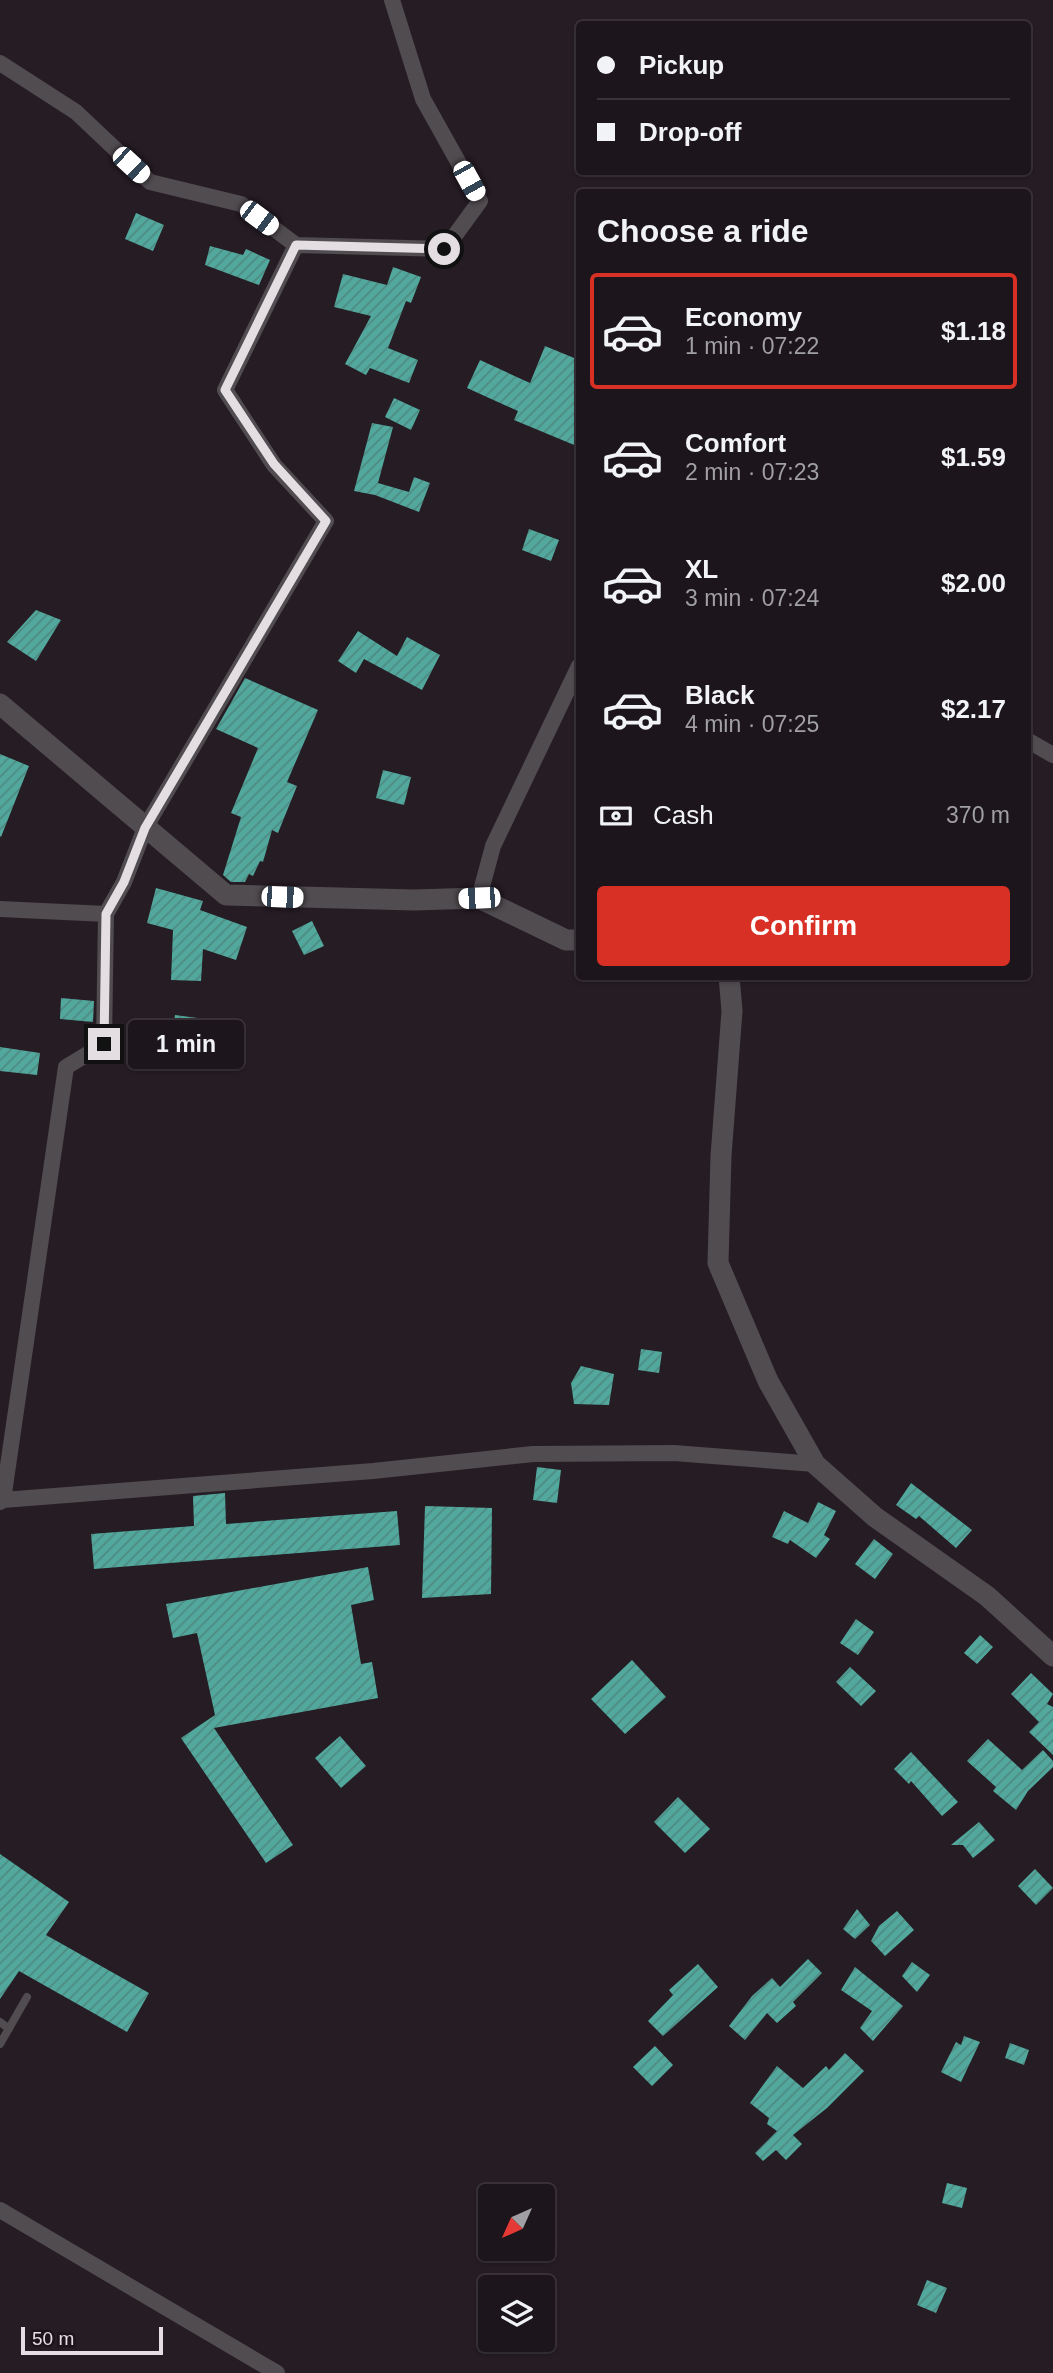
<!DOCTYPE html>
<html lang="en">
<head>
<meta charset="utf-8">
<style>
	:root { --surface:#1c151b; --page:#251e24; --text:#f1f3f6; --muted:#a09fa3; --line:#3a343a; --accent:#d93025 }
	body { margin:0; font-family:Arial,sans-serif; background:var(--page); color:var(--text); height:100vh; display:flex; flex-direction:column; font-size:26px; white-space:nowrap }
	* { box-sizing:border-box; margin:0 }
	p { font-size:23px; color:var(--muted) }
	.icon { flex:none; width:38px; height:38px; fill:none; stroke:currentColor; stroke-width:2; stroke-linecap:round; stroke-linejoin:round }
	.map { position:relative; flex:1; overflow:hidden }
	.drawer { position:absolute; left:576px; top:189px; width:455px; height:791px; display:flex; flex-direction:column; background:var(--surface); border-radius:7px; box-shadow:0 2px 5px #0004,0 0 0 2px var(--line) }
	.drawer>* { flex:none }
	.hud { position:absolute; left:576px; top:21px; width:455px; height:154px; border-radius:7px; box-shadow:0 2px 5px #0004,0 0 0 2px var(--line); display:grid; align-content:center; height:154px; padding:0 21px; background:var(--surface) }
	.needle { width:46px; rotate:225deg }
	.tools { position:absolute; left:478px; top:2184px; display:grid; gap:14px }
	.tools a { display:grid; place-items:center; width:77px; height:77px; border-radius:7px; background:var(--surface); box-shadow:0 2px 5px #0004,0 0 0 2px var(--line); font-size:35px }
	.scale { position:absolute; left:21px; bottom:18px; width:142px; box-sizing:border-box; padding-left:7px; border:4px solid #e4dee3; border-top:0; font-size:19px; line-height:24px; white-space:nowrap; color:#e4dee3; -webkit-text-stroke:5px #1c131b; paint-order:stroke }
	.end { position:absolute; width:32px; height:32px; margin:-16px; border:9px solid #e4dee3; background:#111; box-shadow:0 0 0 4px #111 }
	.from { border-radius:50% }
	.bubble { position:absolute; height:49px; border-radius:7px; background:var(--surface); box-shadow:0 2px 5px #0004,0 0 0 2px var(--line); font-size:23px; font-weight:700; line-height:49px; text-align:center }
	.car { position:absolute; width:21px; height:42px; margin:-21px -10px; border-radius:9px; box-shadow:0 0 5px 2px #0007; background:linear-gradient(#fff 24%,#345 0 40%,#fff 0 76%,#345 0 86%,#fff 0) }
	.hud b { display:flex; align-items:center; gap:24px; height:66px; font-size:26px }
	.hud b+b { border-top:2px solid var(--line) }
	.hud i { width:18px; height:18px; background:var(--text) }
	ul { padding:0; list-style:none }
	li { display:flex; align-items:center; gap:21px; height:116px; margin:0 14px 10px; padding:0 7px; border:4px solid transparent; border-radius:7px }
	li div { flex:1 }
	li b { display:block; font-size:26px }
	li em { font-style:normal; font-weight:700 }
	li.active { border-color:var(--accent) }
	li>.icon { width:63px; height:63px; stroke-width:1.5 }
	h2 { padding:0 21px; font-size:32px; line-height:84px }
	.pay { display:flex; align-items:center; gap:18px; height:77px; padding:0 21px; font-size:26px }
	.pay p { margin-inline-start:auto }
	.button { display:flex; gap:14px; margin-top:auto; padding:14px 21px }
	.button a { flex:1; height:80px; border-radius:7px; background:var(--accent); color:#fff; font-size:28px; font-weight:700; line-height:80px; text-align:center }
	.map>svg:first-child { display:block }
	.building { fill:url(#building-hatch) }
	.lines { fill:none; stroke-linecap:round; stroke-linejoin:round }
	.service { stroke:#514c50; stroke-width:8 }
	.minor { stroke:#514c50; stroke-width:16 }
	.tertiary { stroke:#514c50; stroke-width:21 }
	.route { stroke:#e4dee3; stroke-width:9 }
</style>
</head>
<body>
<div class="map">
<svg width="1053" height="2373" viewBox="0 0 1053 2373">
	<defs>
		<pattern id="building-hatch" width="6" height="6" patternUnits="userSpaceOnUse" patternTransform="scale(1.75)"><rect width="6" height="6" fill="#52a89d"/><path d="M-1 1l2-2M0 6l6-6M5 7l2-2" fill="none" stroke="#4e8a82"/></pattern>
	</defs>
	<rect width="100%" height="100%" fill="#261c24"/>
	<!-- building -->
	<path class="building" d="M136 213 164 225 153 251 125 239Z
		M210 246 243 255 246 249 270 260 259 285 205 265Z
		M393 267 421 277 411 303 406 301 388 348 418 360 409 383 370 368 366 375 345 364 371 316 334 307 343 274 387 285Z
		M545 346 579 360V447L514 420 518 411 467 388 480 360 530 383Z
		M394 398 420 410 411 430 385 417Z
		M372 423 393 427 378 483 409 492 414 477 430 483 419 512 375 495 354 491Z
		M529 529 559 540 551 561 522 550Z
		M36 610 61 620 36 661 7 642Z
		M358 631 397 656 407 637 440 655 422 690 364 659 356 673 338 661Z
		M245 678 318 710 287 782 297 786 278 833 272 830 263 862 260 861 253 876 249 874 245 882H231L223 875 241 817 231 813 258 748 216 729Z
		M0 754 29 766 1 837 0 836Z
		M383 770 411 777 404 805 376 798Z
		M156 888 203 901 200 910 247 927 236 960 203 949 201 981 171 980 173 930 147 923Z
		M312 921 324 946 304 955 292 931Z
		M61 998 94 1001 93 1022 60 1019Z
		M175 1015 212 1020 209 1042 172 1036Z
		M0 1047 40 1053 37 1075 0 1071Z
		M641 1349 662 1352 659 1373 638 1370Z
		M581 1366 614 1374 609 1405 574 1404 571 1383Z
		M537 1467 561 1470 557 1503 533 1500Z
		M911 1483 972 1530 956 1548 919 1516 916 1519 896 1505Z
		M225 1493 226 1524 397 1511 400 1545 94 1569 91 1534 194 1526 193 1496Z
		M818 1502 836 1511 824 1535 830 1539 816 1558 790 1540 788 1544 772 1537 784 1511 808 1523Z
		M425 1506 492 1508 491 1594 422 1598Z
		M874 1539 893 1554 875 1579 855 1564Z
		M368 1567 374 1600 351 1605 361 1664 372 1662 378 1698 214 1728 293 1845 266 1863 181 1738 215 1715 197 1633 173 1638 166 1604Z
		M856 1619 874 1632 858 1655 840 1643Z
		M980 1635 993 1647 977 1664 964 1653Z
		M632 1660 666 1697 625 1734 591 1699Z
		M850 1667 876 1691 861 1706 836 1682Z
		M1031 1673 1053 1694 1047 1704 1053 1707V1755L1029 1732 1039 1722 1011 1694Z
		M340 1736 366 1766 341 1788 315 1758Z
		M988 1739 1022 1770 1043 1750 1053 1761V1767L1028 1791 1016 1810 993 1791 996 1787 967 1761Z
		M911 1752 958 1802 942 1816 911 1781 909 1784 894 1769Z
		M678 1797 710 1829 685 1853 654 1822Z
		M979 1822 995 1840 973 1858 963 1845H951Z
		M0 1854 69 1902 46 1935 149 1993 127 2032 19 1971 0 1999Z
		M1035 1869 1053 1888 1036 1905 1018 1886Z
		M857 1909 870 1925 855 1939 843 1929Z
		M897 1911 914 1930 885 1956 871 1941 879 1926Z
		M808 1959 822 1973 793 2002 796 2006 777 2023 767 2013 745 2040 729 2026 752 1996 772 1978 780 1987Z
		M912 1962 930 1975 917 1992 902 1976Z
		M698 1964 718 1987 663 2036 648 2021 673 1995 669 1990Z
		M855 1967 903 2006 873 2041 860 2028 872 2011 841 1990Z
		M964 2036 980 2042 961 2082 941 2072 956 2042 961 2045Z
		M1010 2043 1029 2050 1024 2065 1005 2058Z
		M655 2046 673 2065 652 2086 633 2067Z
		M845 2053 864 2071 827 2108 793 2135 802 2144 786 2160 776 2150 763 2161 755 2153 777 2131 767 2124 769 2118 750 2103 777 2066 803 2088 826 2066 829 2070Z
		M947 2183 967 2188 962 2208 942 2203Z
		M927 2280 947 2288 936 2313 917 2305Z"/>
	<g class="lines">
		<!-- service -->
		<path class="service" d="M0 2022 9 2029
			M0 2044 27 1997"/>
		<!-- minor -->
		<path class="minor" d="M0 63 76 112 150 182 241 204 296 245 225 390 274 465 326 521 145 828 124 882 106 914 0 909
			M296 245 445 249 480 201 423 99 392 0
			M1027 740 1053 755
			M479 898 493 846 579 666
			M3 1500 373 1471 533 1454 674 1453 815 1464
			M0 1502 3 1500 66 1067 104 1044 106 914
			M0 2210 277 2373"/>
		<!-- tertiary -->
		<path class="tertiary" d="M0 704 226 895 414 900 479 898 566 940H579
			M729 976 732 1011 721 1156 718 1263 768 1381 815 1464 875 1517 987 1596 1053 1656"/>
	</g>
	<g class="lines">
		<!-- route -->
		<path class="route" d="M104 1044 106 914 124 882 145 828 326 521 274 464 225 390 296 245 444 249"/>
	</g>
</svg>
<div class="tools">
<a><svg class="needle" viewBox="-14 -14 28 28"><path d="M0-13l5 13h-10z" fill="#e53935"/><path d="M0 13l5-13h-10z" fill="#a09fa3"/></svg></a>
<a><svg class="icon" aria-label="layers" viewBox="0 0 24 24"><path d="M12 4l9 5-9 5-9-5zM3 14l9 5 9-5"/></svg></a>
</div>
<div class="scale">50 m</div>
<i class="end from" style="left:444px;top:249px"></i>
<i class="end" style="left:104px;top:1044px"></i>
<div class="bubble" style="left:128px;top:1020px;width:116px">1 min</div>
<i class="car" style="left:131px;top:165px;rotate:133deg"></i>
<i class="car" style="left:469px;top:181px;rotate:151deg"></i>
<i class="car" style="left:259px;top:218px;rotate:127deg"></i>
<i class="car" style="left:282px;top:897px;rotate:92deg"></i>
<i class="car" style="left:479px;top:898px;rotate:268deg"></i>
<div class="hud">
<b><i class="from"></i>Pickup</b>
<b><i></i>Drop-off</b>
</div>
<section class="drawer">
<h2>Choose a ride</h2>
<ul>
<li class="active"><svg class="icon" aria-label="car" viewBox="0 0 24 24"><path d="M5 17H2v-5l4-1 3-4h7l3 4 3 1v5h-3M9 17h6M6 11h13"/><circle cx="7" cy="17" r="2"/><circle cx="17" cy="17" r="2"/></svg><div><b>Economy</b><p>1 min · 07:22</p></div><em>$1.18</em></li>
<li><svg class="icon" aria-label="car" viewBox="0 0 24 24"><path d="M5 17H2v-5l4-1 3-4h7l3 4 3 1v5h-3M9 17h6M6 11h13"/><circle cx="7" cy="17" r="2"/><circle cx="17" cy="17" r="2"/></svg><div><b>Comfort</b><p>2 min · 07:23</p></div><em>$1.59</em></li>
<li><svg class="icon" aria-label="car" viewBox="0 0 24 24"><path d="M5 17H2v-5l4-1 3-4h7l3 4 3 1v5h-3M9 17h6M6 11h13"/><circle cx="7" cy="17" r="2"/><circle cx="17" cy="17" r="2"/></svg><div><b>XL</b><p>3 min · 07:24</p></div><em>$2.00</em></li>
<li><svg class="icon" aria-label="car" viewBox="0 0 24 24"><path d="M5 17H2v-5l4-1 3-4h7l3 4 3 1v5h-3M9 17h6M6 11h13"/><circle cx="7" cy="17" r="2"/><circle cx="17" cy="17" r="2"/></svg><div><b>Black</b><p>4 min · 07:25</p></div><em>$2.17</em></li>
</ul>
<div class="pay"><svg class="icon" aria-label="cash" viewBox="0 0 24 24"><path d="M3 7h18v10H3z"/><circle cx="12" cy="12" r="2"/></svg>Cash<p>370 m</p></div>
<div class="button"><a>Confirm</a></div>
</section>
</div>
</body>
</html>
